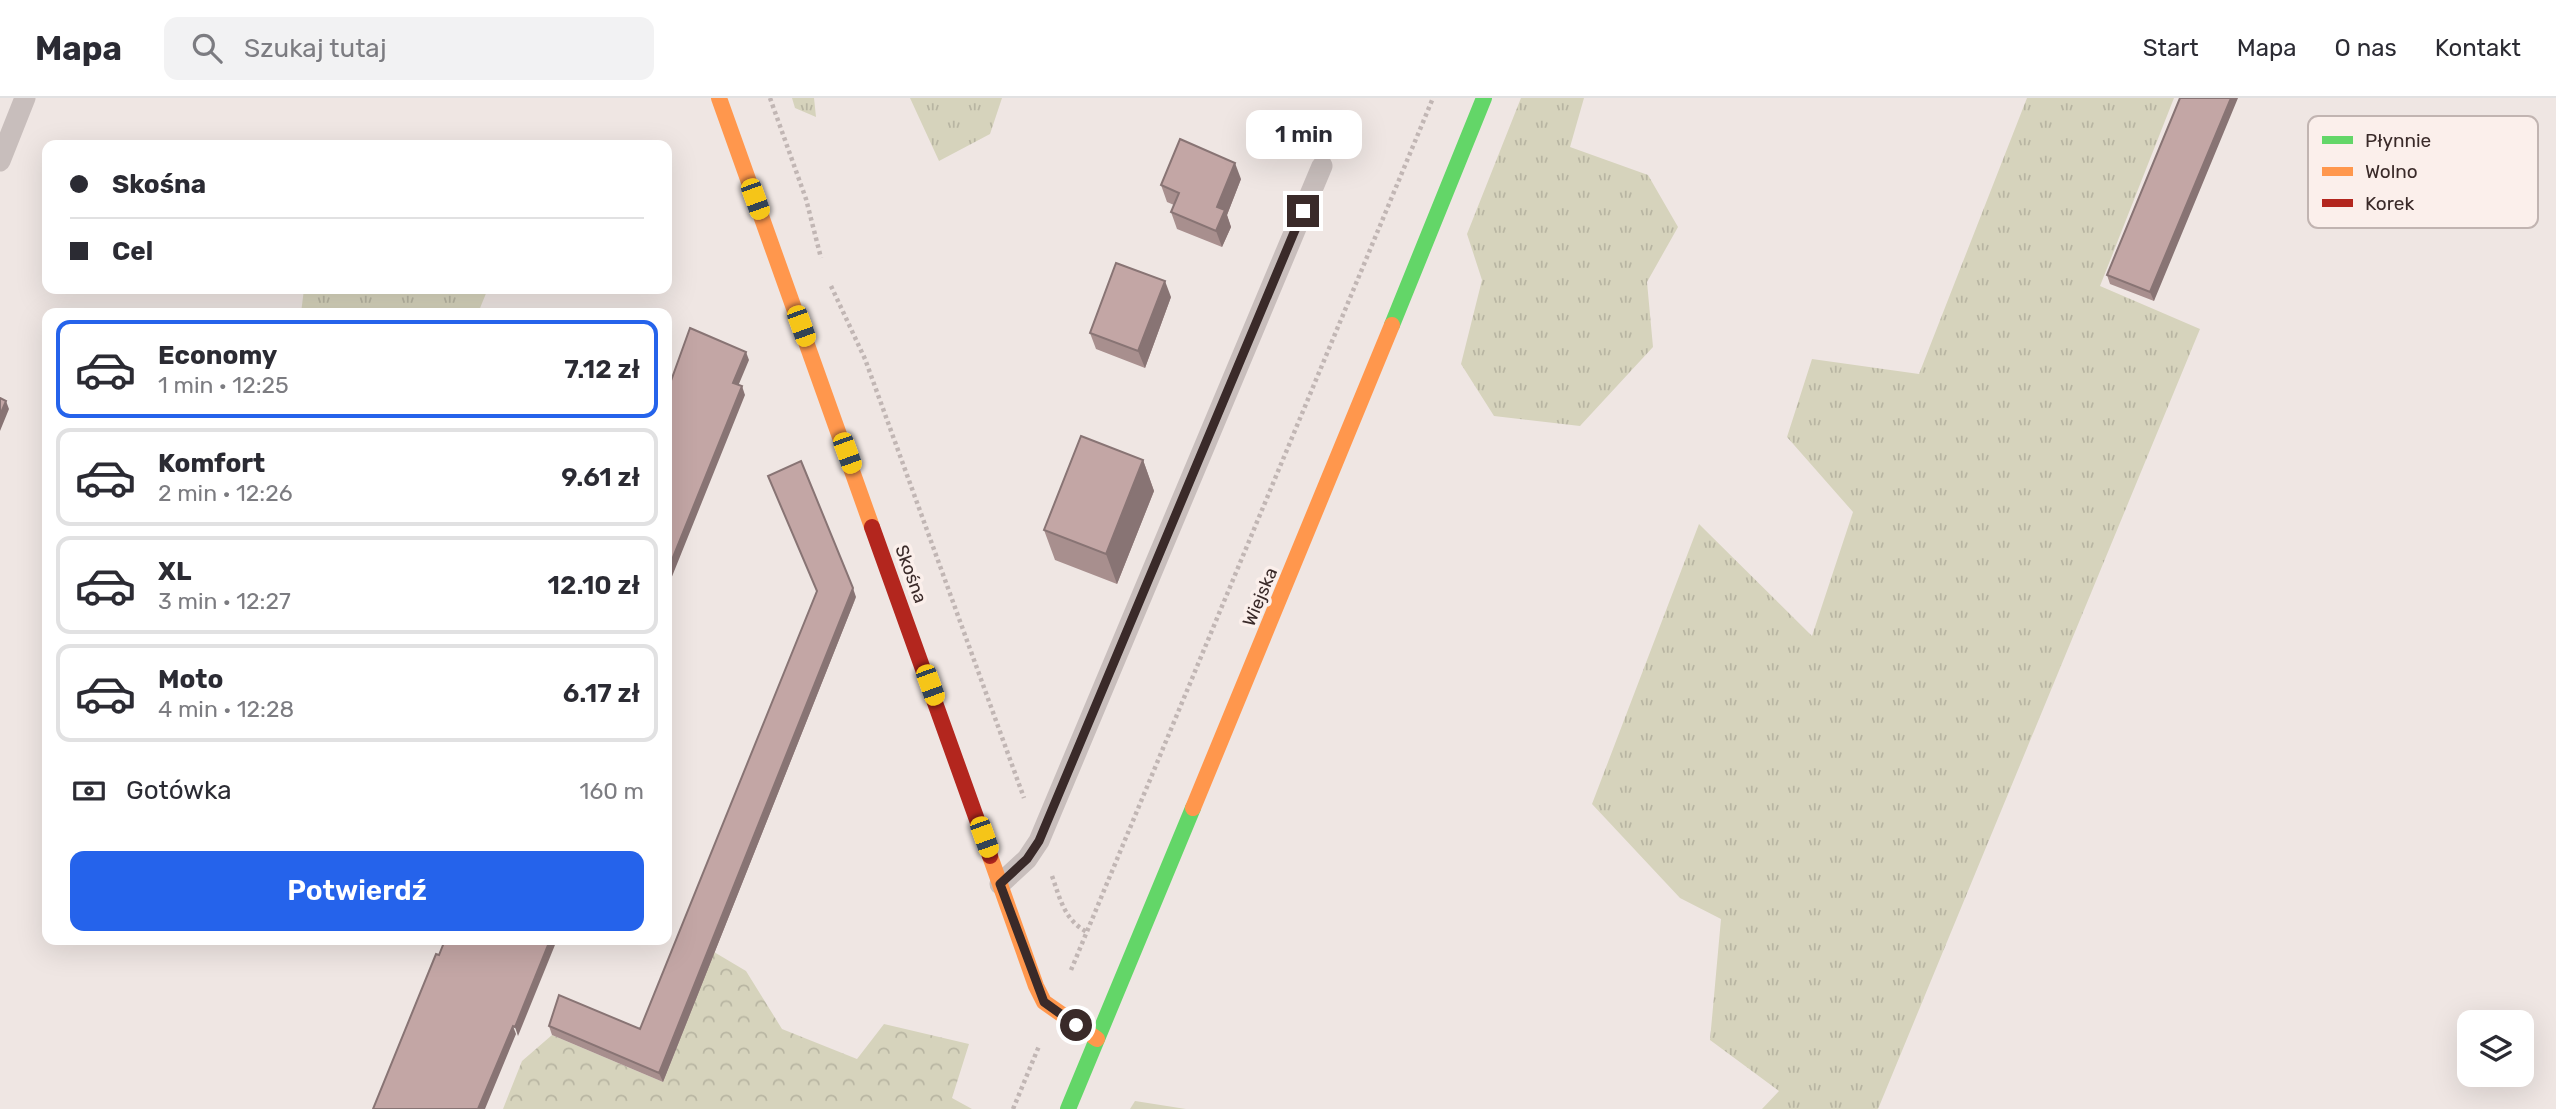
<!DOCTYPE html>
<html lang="pl">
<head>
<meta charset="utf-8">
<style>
	:root { --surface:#fff; --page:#f2f2f3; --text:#2b2b33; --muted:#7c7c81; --line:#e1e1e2; --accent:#2563eb }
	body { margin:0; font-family:Rubik,sans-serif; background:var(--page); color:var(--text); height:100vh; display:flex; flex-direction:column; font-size:26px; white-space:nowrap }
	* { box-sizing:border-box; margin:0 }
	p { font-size:23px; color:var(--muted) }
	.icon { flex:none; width:38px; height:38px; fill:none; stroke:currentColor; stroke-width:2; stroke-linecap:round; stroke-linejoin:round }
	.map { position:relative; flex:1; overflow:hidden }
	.side { position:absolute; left:42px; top:210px; width:630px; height:637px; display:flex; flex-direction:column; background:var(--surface); border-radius:14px; box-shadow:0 7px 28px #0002 }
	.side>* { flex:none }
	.banner { position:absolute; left:42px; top:42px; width:630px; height:154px; border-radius:14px; box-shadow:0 7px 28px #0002; display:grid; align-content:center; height:154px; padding:0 28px; background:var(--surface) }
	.controls { position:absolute; left:2457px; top:912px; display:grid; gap:14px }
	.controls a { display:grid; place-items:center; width:77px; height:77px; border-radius:14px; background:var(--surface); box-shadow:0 7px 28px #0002; font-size:35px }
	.end { position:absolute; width:32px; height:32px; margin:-16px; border:9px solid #3a2a29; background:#fff; box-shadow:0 0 0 4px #fff }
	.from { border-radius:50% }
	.bubble { position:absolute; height:49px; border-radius:14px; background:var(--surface); box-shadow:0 7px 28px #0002; font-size:23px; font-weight:600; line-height:49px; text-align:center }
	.car { position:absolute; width:21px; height:42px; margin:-21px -10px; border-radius:9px; box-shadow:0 0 5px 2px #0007; background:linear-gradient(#f5c518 24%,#345 0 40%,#f5c518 0 76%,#345 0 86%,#f5c518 0) }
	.banner b { display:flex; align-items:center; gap:24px; height:66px; font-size:26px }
	.banner b+b { border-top:2px solid var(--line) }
	.banner i { width:18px; height:18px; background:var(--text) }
	ul { padding:12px 0 0; list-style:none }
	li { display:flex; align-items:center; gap:21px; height:98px; margin:0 14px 10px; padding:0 14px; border:4px solid var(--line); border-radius:14px }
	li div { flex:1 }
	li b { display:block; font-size:26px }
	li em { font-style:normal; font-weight:600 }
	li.active { border-color:var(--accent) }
	li>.icon { width:63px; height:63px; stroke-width:1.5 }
	.pay { display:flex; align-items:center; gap:18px; height:77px; padding:0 28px; font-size:26px }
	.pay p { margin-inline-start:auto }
	.cta { display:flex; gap:14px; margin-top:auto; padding:14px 28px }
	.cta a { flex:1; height:80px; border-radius:14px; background:var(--accent); color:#fff; font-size:28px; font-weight:600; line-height:80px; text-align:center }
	header { display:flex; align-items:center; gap:42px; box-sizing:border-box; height:98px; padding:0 35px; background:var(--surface); border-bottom:2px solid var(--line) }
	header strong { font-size:33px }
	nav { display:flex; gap:38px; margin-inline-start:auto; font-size:24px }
	.search { width:490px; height:63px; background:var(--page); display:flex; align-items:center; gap:18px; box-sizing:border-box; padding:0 24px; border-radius:14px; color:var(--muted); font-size:26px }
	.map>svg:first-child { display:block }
	.grass { fill:url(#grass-tufts) }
	.forest { fill:url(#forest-crowns) }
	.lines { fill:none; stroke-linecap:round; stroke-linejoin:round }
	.path { stroke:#c1b6b4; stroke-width:4.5; stroke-dasharray:3.5 3.5; stroke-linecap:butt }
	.lane { stroke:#c8bebc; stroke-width:21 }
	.fast { stroke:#63d668; stroke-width:16 }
	.slow { stroke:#ff974d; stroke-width:16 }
	.jam { stroke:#b3261e; stroke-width:16 }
	.wall { fill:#a88f8e }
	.shaded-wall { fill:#887474 }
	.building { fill:#c3a6a5; stroke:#887474; stroke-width:2 }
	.route { stroke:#3a2a29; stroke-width:9 }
	.labels { text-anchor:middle; stroke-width:7; stroke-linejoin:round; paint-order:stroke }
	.street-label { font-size:18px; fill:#3a2a29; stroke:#fbefeb }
	.key { fill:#fbefeb; stroke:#c1b4b1; stroke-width:2 }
	.key-label { font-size:19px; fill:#3a2a29 }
</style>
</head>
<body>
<header>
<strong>Mapa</strong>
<div class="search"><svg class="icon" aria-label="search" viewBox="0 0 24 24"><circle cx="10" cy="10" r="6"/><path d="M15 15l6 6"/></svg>Szukaj tutaj</div>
<nav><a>Start</a><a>Mapa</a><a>O nas</a><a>Kontakt</a></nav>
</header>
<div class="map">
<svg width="2556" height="1011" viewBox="0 0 2556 1011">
	<defs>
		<pattern id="grass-tufts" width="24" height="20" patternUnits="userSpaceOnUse" patternTransform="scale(1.75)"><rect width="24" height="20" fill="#d6d3bc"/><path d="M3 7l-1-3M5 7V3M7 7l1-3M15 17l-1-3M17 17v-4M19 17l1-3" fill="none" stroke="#b8b5a2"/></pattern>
		<pattern id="forest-crowns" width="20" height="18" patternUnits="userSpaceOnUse" patternTransform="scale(1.75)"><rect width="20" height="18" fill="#d6d3bc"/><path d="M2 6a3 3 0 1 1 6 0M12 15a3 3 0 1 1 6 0" fill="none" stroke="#b8b5a2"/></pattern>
	</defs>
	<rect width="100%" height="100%" fill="#efe6e3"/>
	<!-- grass -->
	<path class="grass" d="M792 0H814L816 19 795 10Z
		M910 0H1002L990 36 939 63Z
		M1521 0H1584L1570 49 1648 77 1678 129 1647 184 1653 249 1580 328 1494 318 1461 266 1482 182 1467 136Z
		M2027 0H2174L2100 188 2200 231 1878 1011H1762L1779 993 1710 942 1721 821 1680 800 1592 706 1699 426 1812 538 1853 414 1787 339 1812 261 1919 276Z
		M304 191H486L487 193 478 215H301Z"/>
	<!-- forest -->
	<path class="forest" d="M714 854 746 873 782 931 857 961 884 926 969 946 952 1000 972 1011H503L522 963 552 937 663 984Z
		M1135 1003 1186 1011H1130Z"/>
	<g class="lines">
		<!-- path -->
		<path class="path" d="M770 0 806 101 821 160
			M831 188 865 261 1024 700
			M1052 778C1060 800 1064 822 1087 834
			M1071 872 1433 0
			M1013 1011 1039 948"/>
		<!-- lane -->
		<path class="lane" d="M0 63 25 0
			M1000 786 1027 761 1039 743 1322 68"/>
		<!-- fast -->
		<path class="fast" d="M1392 227 1484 0
			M1068 1011 1193 710"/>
		<!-- slow -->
		<path class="slow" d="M719 0 872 429
			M1193 710 1392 227
			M990 758 1036 888 1044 904 1097 941"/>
		<!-- jam -->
		<path class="jam" d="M872 429 990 758"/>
	</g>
	<!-- wall -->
	<path class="wall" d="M2180 0 2154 203 2110 186 2107 177Z
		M1241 81 1227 117 1231 129 1222 149 1177 131 1171 114 1174 107 1167 104 1161 87Z
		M1171 199 1145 270 1096 251 1090 235Z
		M1143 362 1154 393 1117 486 1055 462 1044 432Z
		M856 499 663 984 552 937 549 928 640 931Z"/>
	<!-- shaded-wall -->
	<path class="shaded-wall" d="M2231 0H2238L2154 203 2150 194Z
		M1235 65 1241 81 1227 117 1231 129 1222 149 1216 133 1217 109Z
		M1165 183 1171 199 1145 270 1138 253Z
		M746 254 749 262 736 293 733 285Z
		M742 288 745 297 667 491V474Z
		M6 303 9 311 0 333V317Z
		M1143 362 1154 393 1117 486 1106 456Z
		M853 490 856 499 663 984 659 975Z
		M550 842H557L518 938 515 929Z
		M513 928 516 936 485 1011H478Z"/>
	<!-- building -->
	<path class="building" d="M2180 0H2231L2150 194 2107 177Z
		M1180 41 1235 65 1217 109 1225 112 1216 133 1171 114 1179 95 1161 87Z
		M1116 165 1165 183 1138 253 1090 235Z
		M690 230 746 254 733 285 742 288 667 474V294Z
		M0 300 6 303 0 317Z
		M1081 338 1143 362 1106 456 1044 432Z
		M801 363 853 490 659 975 549 928 559 897 640 931 817 493 768 378Z
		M445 842H550L515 929 513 928 478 1011H373L436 856 439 857Z"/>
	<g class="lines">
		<!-- route -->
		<path class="route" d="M1076 927 1044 904 1000 786 1027 761 1039 743 1303 113"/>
	</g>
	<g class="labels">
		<!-- street labels -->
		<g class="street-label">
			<text transform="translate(911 476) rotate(70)" y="6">Skośna</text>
			<text transform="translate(1260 499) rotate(-67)" y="6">Wiejska</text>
		</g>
	</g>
	<!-- legend -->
	<rect x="2308" y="18" width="230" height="112" rx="10" class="key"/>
	<rect x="2322" y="38" width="31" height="8" fill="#63d668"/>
	<rect x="2322" y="69" width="31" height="9" fill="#ff974d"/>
	<rect x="2322" y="101" width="31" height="8" fill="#b3261e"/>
	<g class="key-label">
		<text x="2365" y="49">Płynnie</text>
		<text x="2365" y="80">Wolno</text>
		<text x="2365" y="112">Korek</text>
	</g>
</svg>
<div class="controls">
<a><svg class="icon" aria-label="layers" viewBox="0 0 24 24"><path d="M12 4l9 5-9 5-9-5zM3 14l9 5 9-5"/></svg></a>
</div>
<i class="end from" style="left:1076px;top:927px"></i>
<i class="end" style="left:1303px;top:113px"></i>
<div class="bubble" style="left:1246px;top:12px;width:116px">1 min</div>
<i class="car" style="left:755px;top:101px;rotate:160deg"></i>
<i class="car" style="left:801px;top:228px;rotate:160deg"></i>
<i class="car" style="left:847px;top:355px;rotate:160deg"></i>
<i class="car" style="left:930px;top:587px;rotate:160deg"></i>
<i class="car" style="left:984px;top:739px;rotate:160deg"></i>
<div class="banner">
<b><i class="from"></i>Skośna</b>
<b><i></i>Cel</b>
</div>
<section class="side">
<ul>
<li class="active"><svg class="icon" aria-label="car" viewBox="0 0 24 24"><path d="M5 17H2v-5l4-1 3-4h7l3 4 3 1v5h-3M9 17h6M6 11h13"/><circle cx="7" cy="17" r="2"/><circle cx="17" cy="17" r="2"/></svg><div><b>Economy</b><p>1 min · 12:25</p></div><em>7.12 zł</em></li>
<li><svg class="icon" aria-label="car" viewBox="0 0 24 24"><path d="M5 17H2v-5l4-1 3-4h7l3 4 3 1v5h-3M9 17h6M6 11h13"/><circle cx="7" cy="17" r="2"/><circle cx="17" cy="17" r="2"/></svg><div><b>Komfort</b><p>2 min · 12:26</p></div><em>9.61 zł</em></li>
<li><svg class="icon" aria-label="car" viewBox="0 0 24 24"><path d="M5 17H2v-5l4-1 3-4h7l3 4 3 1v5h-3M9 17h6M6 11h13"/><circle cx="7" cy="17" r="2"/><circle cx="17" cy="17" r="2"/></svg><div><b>XL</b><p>3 min · 12:27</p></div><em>12.10 zł</em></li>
<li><svg class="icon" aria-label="car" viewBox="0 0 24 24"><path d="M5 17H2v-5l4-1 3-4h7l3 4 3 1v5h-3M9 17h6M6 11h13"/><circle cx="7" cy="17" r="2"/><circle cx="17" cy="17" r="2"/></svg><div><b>Moto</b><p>4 min · 12:28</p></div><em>6.17 zł</em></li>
</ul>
<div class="pay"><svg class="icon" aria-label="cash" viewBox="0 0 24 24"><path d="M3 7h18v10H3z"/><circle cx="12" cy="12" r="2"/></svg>Gotówka<p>160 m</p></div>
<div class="cta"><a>Potwierdź</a></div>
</section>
</div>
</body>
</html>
